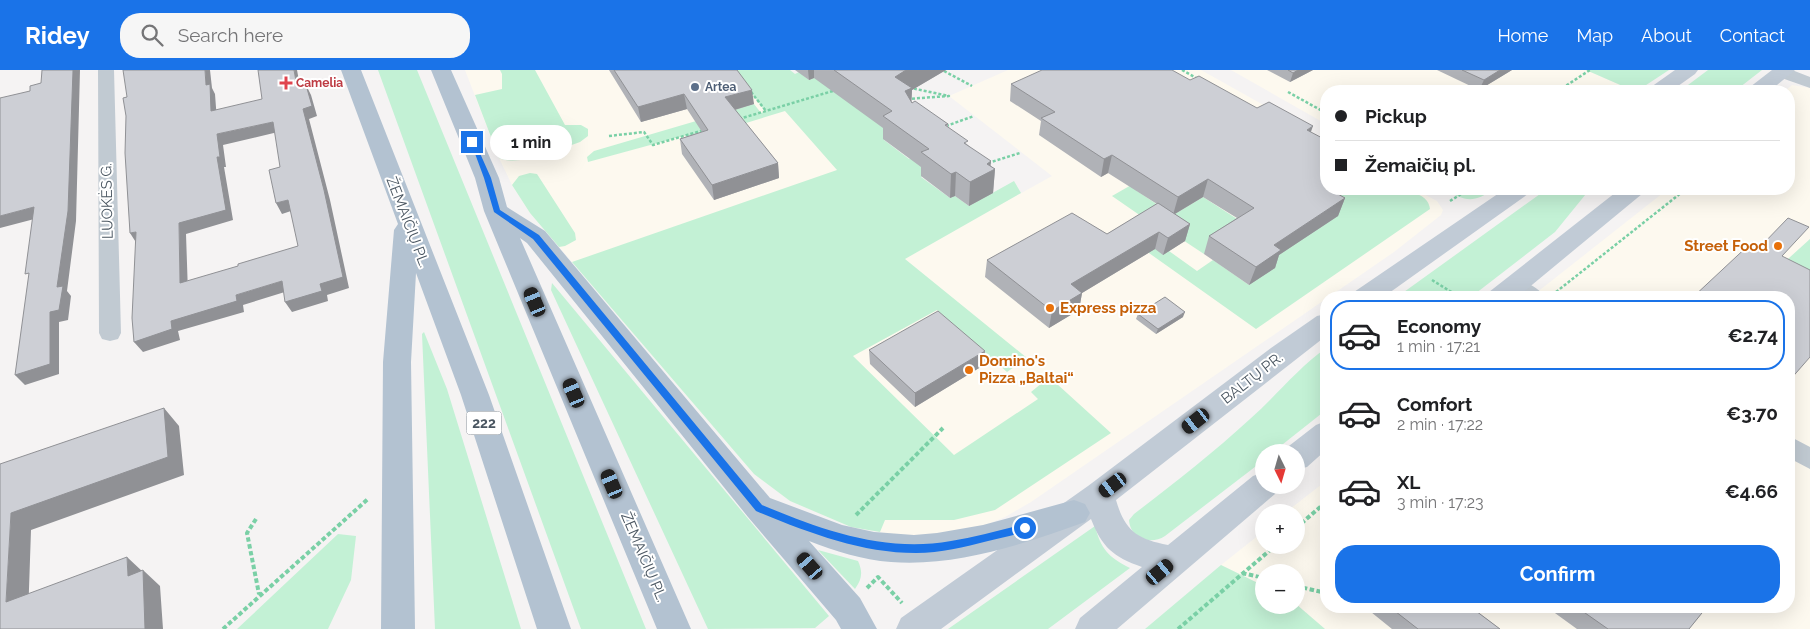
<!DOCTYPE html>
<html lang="en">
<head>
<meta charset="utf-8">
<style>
	:root { --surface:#fff; --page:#f6f6f6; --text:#202124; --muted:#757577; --line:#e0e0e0; --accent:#1a73e8 }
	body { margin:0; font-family:Raleway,sans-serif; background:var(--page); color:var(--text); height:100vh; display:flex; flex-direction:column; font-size:19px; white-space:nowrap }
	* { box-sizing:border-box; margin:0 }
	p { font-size:16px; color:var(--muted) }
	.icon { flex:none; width:28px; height:28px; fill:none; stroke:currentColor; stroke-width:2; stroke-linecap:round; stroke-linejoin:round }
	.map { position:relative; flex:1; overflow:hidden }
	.side { position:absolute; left:1320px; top:221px; width:475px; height:322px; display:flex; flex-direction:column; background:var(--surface); border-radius:20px; box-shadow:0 5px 20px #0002 }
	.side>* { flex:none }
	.top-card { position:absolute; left:1320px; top:15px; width:475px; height:110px; border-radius:20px; box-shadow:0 5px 20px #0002; display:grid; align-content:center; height:110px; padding:0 15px; background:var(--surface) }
	.needle { width:32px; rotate:175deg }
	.controls { position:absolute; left:1255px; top:374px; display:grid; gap:10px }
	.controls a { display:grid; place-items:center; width:50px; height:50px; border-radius:50%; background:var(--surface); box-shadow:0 5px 20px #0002; font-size:25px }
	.end { position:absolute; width:22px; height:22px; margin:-11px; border:6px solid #1a73e8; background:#fff; box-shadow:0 0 0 2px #fff }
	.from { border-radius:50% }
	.bubble { position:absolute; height:35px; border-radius:18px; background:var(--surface); box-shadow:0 5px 20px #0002; font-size:16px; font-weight:700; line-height:35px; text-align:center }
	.car { position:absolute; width:15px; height:30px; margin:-15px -8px; border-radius:6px; box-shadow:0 0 4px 1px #0007; background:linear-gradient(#222 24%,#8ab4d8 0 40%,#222 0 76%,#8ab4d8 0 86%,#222 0) }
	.top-card b { display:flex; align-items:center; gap:18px; height:48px; font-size:19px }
	.top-card b+b { border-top:1px solid var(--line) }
	.top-card i { width:12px; height:12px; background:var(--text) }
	ul { padding:9px 0 0; list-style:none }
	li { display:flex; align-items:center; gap:15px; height:70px; margin:0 10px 8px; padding:0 5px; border:2px solid transparent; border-radius:20px }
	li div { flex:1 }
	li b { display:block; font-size:19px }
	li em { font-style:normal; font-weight:700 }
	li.on { border-color:var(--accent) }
	li>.icon { width:45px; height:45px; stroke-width:1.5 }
	.cta { display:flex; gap:10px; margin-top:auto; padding:10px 15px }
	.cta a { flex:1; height:58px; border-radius:20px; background:var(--accent); color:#fff; font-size:20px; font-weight:700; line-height:58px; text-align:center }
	header { display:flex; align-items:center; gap:30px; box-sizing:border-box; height:70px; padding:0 25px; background:var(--accent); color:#fff }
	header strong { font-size:24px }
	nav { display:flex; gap:28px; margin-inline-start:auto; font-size:18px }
	.search { width:350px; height:45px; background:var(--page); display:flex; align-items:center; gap:12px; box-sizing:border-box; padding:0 18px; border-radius:20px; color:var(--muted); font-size:19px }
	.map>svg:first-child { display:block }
	.commercial { fill:#fdf9ef }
	.green { fill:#c3f1d5 }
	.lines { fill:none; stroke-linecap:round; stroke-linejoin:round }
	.path-far1 { stroke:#7ad0a6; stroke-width:2.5; stroke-dasharray:3 2; stroke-linecap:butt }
	.path { stroke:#7ad0a6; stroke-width:4; stroke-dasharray:4.5 2.5; stroke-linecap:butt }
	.street { fill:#c1cad2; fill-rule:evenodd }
	.secondary { fill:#c1cbd6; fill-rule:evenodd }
	.primary { fill:#b3c2d1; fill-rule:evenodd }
	.wall { fill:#b0b2b7 }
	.shaded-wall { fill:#909195 }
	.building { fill:#cdcfd5; stroke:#909195; fill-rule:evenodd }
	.route { fill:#1a73e8 }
	.health-dot { fill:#e0444e; stroke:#fff; stroke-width:2 }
	.service-dot { fill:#5c6f8a; stroke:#fff; stroke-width:2 }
	.food-dot { fill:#e8710a; stroke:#fff; stroke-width:2 }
	.labels { text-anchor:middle; stroke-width:4; stroke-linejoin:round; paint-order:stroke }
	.far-health-label { font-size:12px; font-weight:bold; fill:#be3a42; stroke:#fff; text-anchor:start }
	.far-service-label { font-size:12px; font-weight:bold; fill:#4e5e75; stroke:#fff; text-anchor:start }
	.shield { fill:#fff; stroke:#808990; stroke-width:1 }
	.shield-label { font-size:14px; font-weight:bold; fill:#4a5661 }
	.street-label { font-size:15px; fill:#4a5661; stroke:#fff }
	.food-label { font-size:15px; font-weight:bold; fill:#c56008; stroke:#fff; text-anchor:start }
</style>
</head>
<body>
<header>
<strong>Ridey</strong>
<div class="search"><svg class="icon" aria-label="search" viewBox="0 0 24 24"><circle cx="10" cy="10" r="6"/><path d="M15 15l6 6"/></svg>Search here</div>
<nav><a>Home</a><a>Map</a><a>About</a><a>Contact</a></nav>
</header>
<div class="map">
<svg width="1810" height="559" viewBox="0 0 1810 559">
	<rect width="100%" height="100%" fill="#f5f3f3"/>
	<!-- commercial -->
	<path class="commercial" d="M465 0H734L766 41 781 37 929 174 1052 106 949 26 1008 0H1201L1326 70V119H1414L1437 131 1443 140 1441 145 1394 182 1031 432 1005 447 973 460 941 465H899L880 462 851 457 790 431 754 404 530 143 512 115 499 88Z
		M1231 0H1586L1634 21H1326V54Z
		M1792 15 1810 18V169L1778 198 1810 214V559H1325L1296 534V502H1264V516L1221 495 1264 461V475H1296V442H1286L1326 411V538H1789V228L1531 227 1668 119H1789V21H1785Z"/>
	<!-- green -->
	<path class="green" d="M378 0H417L646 559H581Z
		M500 0H535L565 55H581L588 59V66L580 72C559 79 519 97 499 88L475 25 502 19V4Z
		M734 0H790L795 4 799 2 809 10 831 1 851 34 895 64 884 70 909 89 913 87 932 101 921 107 950 128 955 126 969 136 1014 111 1021 123 905 189 1027 288 1007 302 937 240 853 286 954 385 1038 329 1031 322 1042 313 1057 314 1111 363 995 440 954 450H885L880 462 851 457 790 431 754 404 572 192 837 100 785 41 681 73 687 65 588 92 587 87 594 81 754 34 761 43 765 41Z
		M1586 0H1669L1637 21H1634Z
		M1708 0H1762L1735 21H1680Z
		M1262 40 1137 121 1173 145 1203 127 1248 156 1204 184 1154 151 1151 153 1112 126Z
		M530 103 537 104 575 163 576 170 565 176 559 177 530 143 512 115 519 106Z
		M1345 119C1364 119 1428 112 1430 139L1256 259 1125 166 1169 181 1197 201 1213 190 1249 215 1320 135Z
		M1443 119H1494C1473 134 1465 131 1443 119Z
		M1547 119H1590L1555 162 1471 227H1397Z
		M1810 169V214L1778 198Z
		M552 213 829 546 815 558 708 559 551 220Z
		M424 262 447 319 521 559H435L422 264Z
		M1326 278V340L1273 382H1264V390L1165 466C1150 476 1130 468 1129 450L1134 444C1173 414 1213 383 1250 349 1276 326 1298 298 1326 278Z
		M1095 456C1101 479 1108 487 1130 498L1048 559H948Z
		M338 464 356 466 351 510 328 559H237Z
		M818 480 858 491C863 502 862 509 855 519Z
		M1221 495 1264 516V535L1296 534 1325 559H1145Z"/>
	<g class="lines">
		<!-- path-far1 -->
		<path class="path-far1" d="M1182 0 1198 9
			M944 1 972 16
			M1558 21 1590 0
			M751 22 766 41
			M1288 22 1326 43
			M907 29 949 26 911 18
			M739 49 836 20
			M946 56 974 46
			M609 66 644 62 653 75 704 60
			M988 93 1020 83
			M1450 131 1469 119
			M1432 210 1461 228
			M1556 222 1686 119"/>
		<!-- path -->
		<path class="path" d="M856 445 943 358
			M256 449 247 463 259 524
			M1296 458 1326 432
			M1242 503 1264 508
			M1296 516 1326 523
			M867 518 878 507 902 533
			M223 559 368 429
			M1178 559 1276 475"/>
		<!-- street -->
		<path class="street" d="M98 0H114L121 263 118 269 110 271 102 269 99 263Z
			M1775 0H1792L1810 7V18L1776 6 1774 2Z
			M1514 208C1525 211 1540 218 1545 228 1530 228 1513 230 1503 215L1507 210Z
			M1789 366 1810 377V399L1789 388Z"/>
		<!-- secondary -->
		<path class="secondary" d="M1675 0H1698L1695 4 1671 21H1648L1651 17Z
			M1772 0H1795L1770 21H1747L1750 17Z
			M1505 119H1532L1528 124 1382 228H1350L1354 222Z
			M1620 119H1646L1642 124 1516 228H1485L1489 222Z
			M1326 244V266L1116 430C1125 461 1137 469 1168 475L1253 406 1264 402V415H1279L1275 424 1117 559H1075L1080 548 1142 497C1113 487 1102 477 1091 449L941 559H896L901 548 1088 416 1271 278 1317 246Z
			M1326 351V380L1307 397 1296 400V382H1284L1285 379 1316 355Z"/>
		<!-- primary -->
		<path class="primary" d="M341 0H361L489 325 571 559H537L461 325 416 203 411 292 415 559H381L383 292 394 160 398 154Z
			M431 0H451L499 108 507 137 545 161 770 428 842 455 874 462 914 465 937 463 983 455 1074 430 1085 434 1090 443 1085 452C1024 474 957 497 891 492 862 490 835 481 809 471L860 528 877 559H841L836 550 748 447 527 173 520 168 691 559H657L484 141 475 108Z"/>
	</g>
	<!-- wall -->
	<path class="wall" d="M609 0H737L754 34 735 40 778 93 779 108 714 130 682 84 680 69 702 62 687 39 641 52Z
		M795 0H946L912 20 911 32 948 54V57L991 96 995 99 993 123 969 136 955 126 950 128 921 106V97L883 69V58L814 8 809 10Z
		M1267 0H1313L1290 12Z
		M1437 0H1512L1479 20Z
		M1190 10 1311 62 1345 119 1338 124 1345 128 1338 146 1279 185 1275 198 1249 215 1204 184 1209 166 1237 148 1203 127 1175 144 1190 154 1185 171 1163 185 1155 179 1082 223 1079 240 1049 258 985 207 987 190 1107 164 1157 134 1108 103 1101 107 1039 65 1041 51 1010 31 1011 14Z
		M1138 244 1183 247 1156 264 1136 249Z
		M869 280 984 295 915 337 870 294Z
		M1366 538H1472L1500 559H1392Z
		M1548 538H1706L1689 559H1577Z"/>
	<!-- shaded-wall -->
	<path class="shaded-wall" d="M73 0H80L76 151 67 221 71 226 68 250 59 252V304L25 315 15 305 50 242Z
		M205 0H210L212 18 215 24 217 51 211 41 206 15Z
		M294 0H297L302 27 297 17Z
		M808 0H814V8L809 10Z
		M906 0H946L912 20 911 42 895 7Z
		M1298 0H1313L1290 12 1293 3Z
		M1500 0H1512L1479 20 1484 10Z
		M306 15 311 25 317 46 309 49 330 130 349 218 327 225 328 231 292 242 285 232 320 214 303 39Z
		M752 20 754 34 727 42 725 27Z
		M684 24 687 39 641 52 638 37Z
		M273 52 278 62 223 75 226 97H224L233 150 186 164 188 223 180 213 179 153 217 87V64Z
		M1313 56 1307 73V60Z
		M1112 85 1108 103 1101 107 1104 89Z
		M991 91 990 102 995 99 993 123 969 136 970 112 987 94Z
		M778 93 779 108 714 130 712 115Z
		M956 102 955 126 950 128 951 104Z
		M1208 109 1203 127 1173 145 1178 127Z
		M1326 119H1345L1320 135Z
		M1345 128 1338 146 1279 185 1275 198 1249 215 1256 197 1274 175Z
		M288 130 294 140 282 144 276 133Z
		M34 137 42 147 0 158V146Z
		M1190 154 1185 171 1163 185 1168 168Z
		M136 162 137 174 130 163Z
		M1159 162 1155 179 1082 223 1079 240 1049 258 1052 241 1071 214Z
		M282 211 288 221 243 235 244 242 178 261 180 270 143 282 134 272 171 251 236 225Z
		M1185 242 1183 247 1156 264 1158 259Z
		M985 281 984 295 915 337V323Z
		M164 338 179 356 184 405 31 460 28 548 6 532 11 443Z
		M127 487 143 502V500L160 516 163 559H145L128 506Z"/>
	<!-- building -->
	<path class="building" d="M42 0H73L68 141 57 217 63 216 59 240 50 242V294L15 305 29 203 25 204 34 137 0 146V28L30 21V16L41 13Z
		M123 0H205L206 15 210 14 211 41 262 29 258 0H294L297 17 306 15 312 36 303 39 324 120 343 207 320 214 322 221 285 232 282 211 236 225 237 231 171 251 172 259 134 272 132 248 136 162 130 163 125 83 126 46 123 28 127 27ZM273 52 280 97 269 100 276 133 288 130 298 176 238 194V196L180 213 179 153 226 140 217 87H220L217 64Z
		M614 0H737L752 20 725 27 778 93 712 115 680 69 708 60 684 24 638 37Z
		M834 0H906L895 7 912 18 905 21 912 33 915 31 948 54 945 55 968 71 964 73 991 91 987 94 995 99 970 112 956 102 951 104 921 82 929 79 883 46 892 41Z
		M1042 0H1172L1190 10 1199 6 1257 38 1269 32 1313 56 1307 60 1326 70V119H1329L1345 128 1274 175 1281 180 1256 197 1209 166 1254 138 1208 109 1178 127 1112 85 1104 89 1041 48 1055 42 1011 14Z
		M1288 0H1298L1293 3Z
		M1462 0H1500L1484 10Z
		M1158 133 1190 154 1168 168 1159 162 1071 214 1082 223 1052 241 987 190 1072 143 1107 164Z
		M1788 148 1809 157 1782 186 1810 200V287L1789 311V228H1692L1752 172 1761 176Z
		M1165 227 1185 242 1158 259 1138 244Z
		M938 241 985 281 915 323 869 280Z
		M164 338 168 387 11 443 6 532 127 487 128 506 143 500 145 559H0V394Z
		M1391 538H1472L1500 559H1418Z
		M1578 538H1706L1689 559H1608Z"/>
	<!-- route -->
	<path class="route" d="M470 70 475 72 491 108 500 140 539 165 762 435C822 460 885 483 951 471 975 467 1000 460 1025 454L1028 455V461C1015 465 1001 468 988 471 964 477 941 483 916 483 860 483 807 462 756 441L533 169 494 142 484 108Z"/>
	<!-- markers -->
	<path class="health-dot" d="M283.5 5.5h5v5h5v5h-5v5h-5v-5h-5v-5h5z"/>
	<circle class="service-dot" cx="695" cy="17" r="5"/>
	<g class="food-dot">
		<circle cx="1778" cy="176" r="5"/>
		<circle cx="1050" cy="238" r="5"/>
		<circle cx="969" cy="300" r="5"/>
	</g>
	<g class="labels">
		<!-- far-health labels -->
		<g class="far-health-label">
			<text x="296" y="17">Camelia</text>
		</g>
		<!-- far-service labels -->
		<g class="far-service-label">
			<text x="705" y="21">Artea</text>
		</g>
		<!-- shield labels -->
		<rect class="shield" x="466.5" y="341.5" width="35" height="23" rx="4"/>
		<g class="shield-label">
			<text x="484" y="358">222</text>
		</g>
		<!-- street labels -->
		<g class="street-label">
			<text transform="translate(107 131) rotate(-91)" y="5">LUOKĖS G.</text>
			<text transform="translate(408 152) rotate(69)" y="5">ŽEMAIČIŲ PL.</text>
			<text transform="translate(1252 308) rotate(-38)" y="5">BALTŲ PR.</text>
			<text transform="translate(644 487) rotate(67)" y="5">ŽEMAIČIŲ PL.</text>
		</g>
		<!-- food labels -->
		<g class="food-label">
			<text x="1768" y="181" text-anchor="end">Street Food</text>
			<text x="1060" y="243">Express pizza</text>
			<text x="979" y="296">Domino's<tspan x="979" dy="17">Pizza „Baltai“</tspan></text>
		</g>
	</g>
</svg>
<div class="controls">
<a><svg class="needle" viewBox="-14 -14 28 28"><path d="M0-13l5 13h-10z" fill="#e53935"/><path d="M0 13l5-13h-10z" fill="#757577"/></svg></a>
<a>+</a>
<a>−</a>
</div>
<i class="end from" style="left:1025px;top:458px"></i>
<i class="end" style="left:472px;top:72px"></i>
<div class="bubble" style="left:490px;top:55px;width:82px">1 min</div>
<i class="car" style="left:535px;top:232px;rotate:337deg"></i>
<i class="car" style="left:574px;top:323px;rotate:337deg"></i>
<i class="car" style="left:1196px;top:351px;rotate:232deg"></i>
<i class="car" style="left:612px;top:414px;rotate:337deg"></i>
<i class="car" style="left:1113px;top:415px;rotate:233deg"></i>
<i class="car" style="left:810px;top:496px;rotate:319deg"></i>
<i class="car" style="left:1160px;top:502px;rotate:50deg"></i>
<div class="top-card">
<b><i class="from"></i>Pickup</b>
<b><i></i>Žemaičių pl.</b>
</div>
<section class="side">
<ul>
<li class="on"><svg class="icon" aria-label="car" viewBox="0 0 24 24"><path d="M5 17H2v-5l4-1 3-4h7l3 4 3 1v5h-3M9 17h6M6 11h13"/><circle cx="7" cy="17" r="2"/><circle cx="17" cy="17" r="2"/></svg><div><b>Economy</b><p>1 min · 17:21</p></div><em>€2.74</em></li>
<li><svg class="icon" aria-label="car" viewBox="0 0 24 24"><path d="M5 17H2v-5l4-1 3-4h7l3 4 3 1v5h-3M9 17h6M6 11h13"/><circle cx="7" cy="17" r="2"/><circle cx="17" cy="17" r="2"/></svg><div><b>Comfort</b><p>2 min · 17:22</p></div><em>€3.70</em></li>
<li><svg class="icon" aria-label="car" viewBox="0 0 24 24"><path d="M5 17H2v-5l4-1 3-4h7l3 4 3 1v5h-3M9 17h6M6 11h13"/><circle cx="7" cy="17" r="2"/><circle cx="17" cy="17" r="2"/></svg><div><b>XL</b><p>3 min · 17:23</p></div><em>€4.66</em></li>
</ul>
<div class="cta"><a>Confirm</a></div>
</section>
</div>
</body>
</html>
